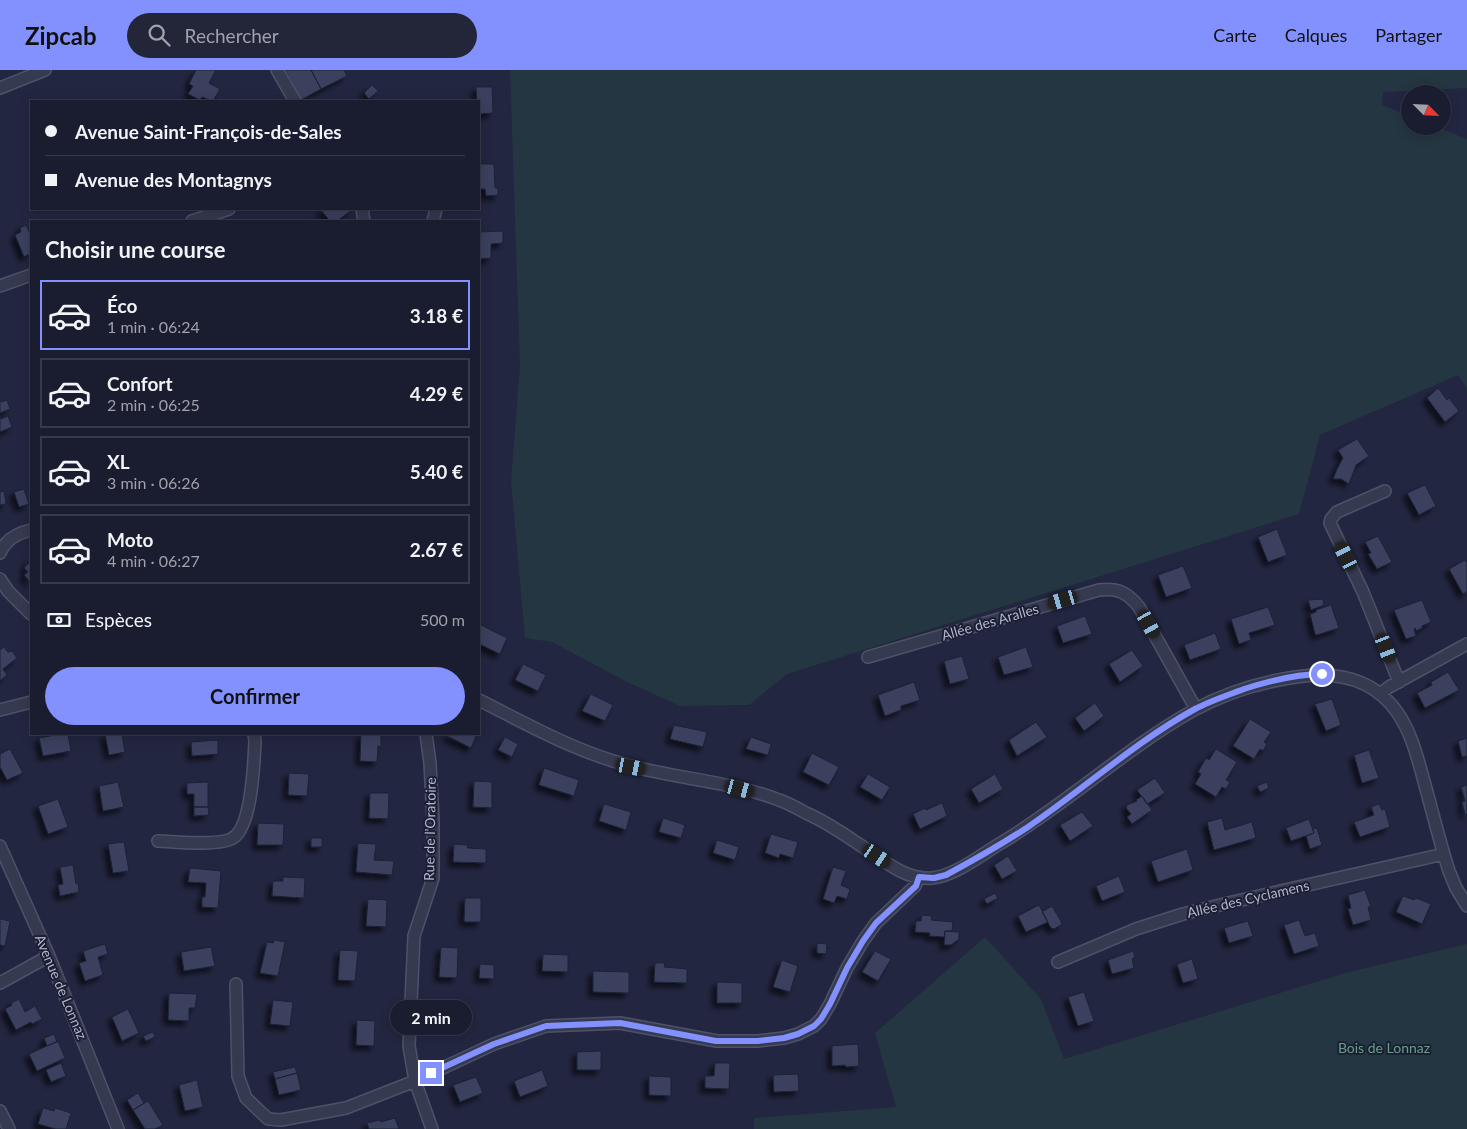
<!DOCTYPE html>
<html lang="fr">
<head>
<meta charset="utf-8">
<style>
	:root { --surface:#1a1c30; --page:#232538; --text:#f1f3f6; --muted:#9fa1ab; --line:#383a4c; --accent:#8391ff }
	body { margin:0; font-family:Lato,sans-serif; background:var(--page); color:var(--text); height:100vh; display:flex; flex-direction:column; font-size:19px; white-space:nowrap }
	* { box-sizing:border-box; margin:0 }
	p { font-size:16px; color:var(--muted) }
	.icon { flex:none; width:28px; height:28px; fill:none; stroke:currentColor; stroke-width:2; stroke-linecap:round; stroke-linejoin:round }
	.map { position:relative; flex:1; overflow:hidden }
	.panel { position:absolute; left:30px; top:150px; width:450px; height:515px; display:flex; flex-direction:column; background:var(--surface); border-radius:0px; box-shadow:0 2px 12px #0003,0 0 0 1px var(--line) }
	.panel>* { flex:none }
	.banner { position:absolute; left:30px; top:30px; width:450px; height:110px; border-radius:0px; box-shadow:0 2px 12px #0003,0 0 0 1px var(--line); display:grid; align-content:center; height:110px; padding:0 15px; background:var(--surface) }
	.needle { width:32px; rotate:114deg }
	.fabs { position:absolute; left:1401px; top:15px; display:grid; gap:10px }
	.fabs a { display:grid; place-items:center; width:50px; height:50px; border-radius:50%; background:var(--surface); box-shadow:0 2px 12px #0003,0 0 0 1px var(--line); font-size:25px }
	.end { position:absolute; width:22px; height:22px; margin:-11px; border:6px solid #8391ff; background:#fff; box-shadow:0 0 0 2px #fff }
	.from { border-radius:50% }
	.bubble { position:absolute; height:35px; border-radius:18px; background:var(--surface); box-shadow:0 2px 12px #0003,0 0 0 1px var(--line); font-size:16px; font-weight:700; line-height:35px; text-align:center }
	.car { position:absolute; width:15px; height:30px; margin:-15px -8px; border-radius:6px; box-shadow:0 0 4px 1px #0007; background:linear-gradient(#222 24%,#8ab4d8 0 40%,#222 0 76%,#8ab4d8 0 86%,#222 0) }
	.banner b { display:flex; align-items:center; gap:18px; height:48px; font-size:19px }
	.banner b+b { border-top:1px solid var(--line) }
	.banner i { width:12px; height:12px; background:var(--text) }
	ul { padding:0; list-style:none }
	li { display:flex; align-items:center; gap:15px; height:70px; margin:0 10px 8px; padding:0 5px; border:2px solid var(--line); border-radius:0px }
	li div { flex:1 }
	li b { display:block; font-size:19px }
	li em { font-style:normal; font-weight:700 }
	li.selected { border-color:var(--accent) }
	li>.icon { width:45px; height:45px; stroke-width:1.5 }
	h2 { padding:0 15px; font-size:22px; line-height:60px }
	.pay { display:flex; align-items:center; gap:12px; height:55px; padding:0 15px; font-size:19px }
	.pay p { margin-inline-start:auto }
	.button { display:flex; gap:10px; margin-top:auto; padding:10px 15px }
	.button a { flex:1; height:58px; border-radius:30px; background:var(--accent); color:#111; font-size:20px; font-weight:700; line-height:58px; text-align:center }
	header { display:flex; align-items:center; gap:30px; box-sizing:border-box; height:70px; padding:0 25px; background:var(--accent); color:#111 }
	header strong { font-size:24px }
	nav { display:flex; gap:28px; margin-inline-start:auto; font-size:18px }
	.search { width:350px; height:45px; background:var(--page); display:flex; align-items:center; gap:12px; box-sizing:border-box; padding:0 18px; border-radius:28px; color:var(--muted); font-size:19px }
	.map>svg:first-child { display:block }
	.green { fill:#243641 }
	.building { fill:#3b415f; stroke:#1d2137; filter:url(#shadow) }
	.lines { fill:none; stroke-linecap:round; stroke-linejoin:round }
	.minor-casing { stroke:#4e5268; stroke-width:14 }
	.minor { stroke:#363a50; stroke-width:11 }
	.route { stroke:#8391ff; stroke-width:6 }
	.labels { text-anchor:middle; stroke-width:4; stroke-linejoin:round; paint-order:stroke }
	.street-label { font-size:14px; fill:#b2b5cb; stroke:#1b1f35 }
	.park-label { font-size:14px; fill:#679e83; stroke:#1b1f35 }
</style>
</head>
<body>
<header>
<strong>Zipcab</strong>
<div class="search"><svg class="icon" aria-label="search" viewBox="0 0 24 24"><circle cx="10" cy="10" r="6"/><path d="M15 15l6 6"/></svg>Rechercher</div>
<nav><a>Carte</a><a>Calques</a><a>Partager</a></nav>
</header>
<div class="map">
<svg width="1467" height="1059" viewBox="0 0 1467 1059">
	<defs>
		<filter id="shadow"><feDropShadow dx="-4.5" dy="4.5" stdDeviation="2.5" flood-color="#0009"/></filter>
	</defs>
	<rect width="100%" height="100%" fill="#222640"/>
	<!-- green -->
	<path class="green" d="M510 0H1467V18L1383 22 1382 35 1410 46V56H1435L1467 69V319L1458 305 1320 365 1299 444 787 604 749 635 680 636 625 611 552 572 525 568 511 411 520 296Z
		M985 867 1041 929 1064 989 1349 902 1467 874V1059H754V1048L896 1037 875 963Z"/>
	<!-- building -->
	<path class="building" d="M196 0H216L209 13 220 19 213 31 202 27 200 30 188 24 193 16 189 14Z
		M285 0H311L321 19 301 30Z
		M311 0H344L347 6 321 19Z
		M372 15 378 21 369 29 364 23Z
		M476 17H492L493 43 479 44V31H477Z
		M479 94H494L495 118H498V125L486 126 485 119H479Z
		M320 139H353L337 151H330Z
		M26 155 31 166V183L24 187 15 165 21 162 20 158Z
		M503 161V173L491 174V188L479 189V162Z
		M1438 318 1447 330 1449 328 1459 341 1445 352 1427 328Z
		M0 329 1 332 7 330 10 339 0 343Z
		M0 346 1 349 8 346 12 357 0 362Z
		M1357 369 1369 386 1356 395 1349 414 1341 409H1333L1337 399 1343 388 1338 380Z
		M1425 415 1436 436 1419 445 1407 423Z
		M24 419 29 434 19 437 14 422Z
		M4 421 6 434 0 435V422Z
		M1277 459 1287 485 1268 492 1258 467Z
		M1378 466 1392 492 1377 499 1368 484 1371 483 1365 472Z
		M31 488V510L30 512 24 505 28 502 24 498 29 493V490Z
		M1465 490 1467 493V522L1463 524 1449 499Z
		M1183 496 1192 518 1166 527 1158 505Z
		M1323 529 1324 535 1311 540 1308 530Z
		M1422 530 1431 552 1422 556V558L1416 561 1415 558 1414 559 1416 566 1406 569 1394 540Z
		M1331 535 1339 558 1317 565 1315 564 1310 544 1316 542V540Z
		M1268 537 1275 555 1249 563 1251 570 1239 574 1231 549Z
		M1085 546 1092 564 1063 573 1057 556Z
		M479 554 507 568 500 584 479 574Z
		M1215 563 1221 579 1190 590 1184 575Z
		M4 577 8 582 12 581 17 588 3 599 7 605 0 611V580Z
		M1026 577 1033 597 1004 605 998 587Z
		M1132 580 1143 596 1120 612 1109 594Z
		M962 586 969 609 950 614 944 591Z
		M523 594 546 605 538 621 515 610Z
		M1448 602 1459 620 1425 638 1417 623 1432 615 1431 612Z
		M914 612 920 630 901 636V640L885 646 878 625Z
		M591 624 613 635 605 651 582 641Z
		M1332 629 1341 655 1326 661 1315 634Z
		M1095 633 1104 646 1084 661 1075 648Z
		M1250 649 1271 662 1264 672 1267 674 1263 681 1260 679 1254 689 1233 676Z
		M1036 652 1047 667 1017 686 1009 670Z
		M674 655 707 662 703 677 670 669Z
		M60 664H68L71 681 43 686 39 668Z
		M105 664H122L125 682 109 685Z
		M361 664H381V677L378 676 377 692 360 691Z
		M448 664H477L471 678 447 666Z
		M505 667 518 674 512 687 498 680Z
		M751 667 771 674 768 685 746 679Z
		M1467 668V686L1462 687 1458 671Z
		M218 670V684L192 686 191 672Z
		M10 679 23 703 7 710 0 697V684Z
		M1216 679 1237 692 1226 710 1230 712 1226 719 1222 717 1216 727 1195 714 1201 704 1198 702 1206 688 1209 690Z
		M1369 680 1379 708 1362 713 1354 685Z
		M812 683 839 697 829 715 803 702Z
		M544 698 579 710 574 726 539 715Z
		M289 703 309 704 307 726 288 725Z
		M868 704 890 717 882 730 860 717Z
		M995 704 1003 719 979 733 971 719Z
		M1155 708 1165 723 1147 734 1137 720Z
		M474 711 492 712V738L473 737Z
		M118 712 124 737 103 741 99 716Z
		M208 712V737H194V724H187V713Z
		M1267 712 1269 718 1260 722 1257 716Z
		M1467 715V744L1465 745 1462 732 1465 731 1461 717Z
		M370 723H389L388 749 369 748Z
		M1142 726 1152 740 1132 754 1127 747 1131 744 1126 738 1127 735 1137 731 1136 730Z
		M58 729 68 757 48 764 38 736Z
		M942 733 947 746 920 759 913 744 925 738 926 740Z
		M604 734 631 742 626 760 599 751Z
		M1379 734 1382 740 1385 739 1390 757 1360 767 1354 752 1374 745 1371 737Z
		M194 737H208L209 745 194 746Z
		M1082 742 1093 756 1070 771 1060 755Z
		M663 748 685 755 681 768 659 762Z
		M1222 748 1225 760 1252 752 1256 768 1214 780 1207 752Z
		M1309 749 1314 763 1291 771 1286 758Z
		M258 753 284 754 283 775H257Z
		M1317 758 1322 775 1310 779 1306 766 1314 763 1313 759Z
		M771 764 798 772 793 788 780 784 779 788 765 783Z
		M311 768H322V777H311Z
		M717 770 739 777 735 790 713 783Z
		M124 772 129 801 113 803 108 774Z
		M358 773 376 774 374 790 394 791 392 805 356 802Z
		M454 774 467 775 468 778 486 779V793L453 792Z
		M1187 779 1193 800 1158 812 1151 791Z
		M1008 786 1017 801 1002 809 994 795Z
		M73 795 76 814 78 813 79 822 60 826 58 815 63 814 60 797Z
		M833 797 846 801 841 815 850 819 847 829 837 826 834 833 823 829Z
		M190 798 221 801 218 838 202 837V827H205L206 813 188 812Z
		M1119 806 1125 822 1102 831 1096 816Z
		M283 807 305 808 304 828 272 826 273 811H283Z
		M1365 820 1371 837H1368L1371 850 1353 855 1348 839 1351 838 1348 825Z
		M995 823 998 828 987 834 984 829Z
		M1403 826 1414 830 1416 828 1431 834 1422 854 1396 842Z
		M465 828H481V852H464Z
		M368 829 387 830 386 857 366 856Z
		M1039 835 1048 852 1026 862 1018 846Z
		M1052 836 1062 853 1061 855 1054 859 1051 858 1042 842Z
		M922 845 932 846 931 850 953 852 952 861H945L944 867 929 866 930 863 915 862 916 851H921Z
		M0 849 10 851 5 876 0 875Z
		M1299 850 1305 866 1315 863 1319 876 1294 884 1284 855Z
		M1248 851 1253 866 1229 873 1224 858Z
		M945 861 959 862V869L951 875H944Z
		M274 870 285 872 278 906 260 903 267 872 273 873Z
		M817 873 827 874 826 884 817 883Z
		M105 874 108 884 98 887 103 905 85 911 79 893 86 891 83 881Z
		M211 877 215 896 184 901 181 882Z
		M441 877 458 878 457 908 439 907Z
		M340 880 358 881 355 911 338 910Z
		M875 881 891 889 878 911 862 902Z
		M1133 881 1135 887 1132 889 1134 898 1112 904 1108 890Z
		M543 884 568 885V902L542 901Z
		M1192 889 1198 909 1183 913 1177 894Z
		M782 890 798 896 790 922 773 917Z
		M655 893H665L664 897 687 899V913L654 912Z
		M480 894 494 895V909L479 908Z
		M593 901 629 902V923L593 922Z
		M717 912 742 913V933H717Z
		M1084 922 1094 951 1078 956 1068 927Z
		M169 923 197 924 195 938H189V951L168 950Z
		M19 929 25 942 35 936 42 949 32 954 31 952 16 960 5 939 12 935 11 933Z
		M273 930 293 932 290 956 270 954Z
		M434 936 462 938 461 955 434 954Z
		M128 939 139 963 122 971 112 947Z
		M357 950 375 951 374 976 356 975Z
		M153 962 155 967 146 971 143 966Z
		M54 964 57 972 47 976 44 968Z
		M58 971 65 988 37 1001 29 984Z
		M858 974 859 996 846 997 845 995 832 996V976Z
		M601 981V1000H577V982Z
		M61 993 66 1006 51 1012 46 1000Z
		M715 993H730L729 1019 705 1018V1006H714Z
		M295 997 297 1003 275 1009 273 1002Z
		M542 1000 548 1016 520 1027 514 1011Z
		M297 1003 301 1020 279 1025 275 1009Z
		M798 1004 799 1021 774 1022 773 1005Z
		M649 1006 671 1007V1026L649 1025Z
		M476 1007 483 1023 460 1032 453 1015Z
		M197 1010 203 1037 185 1041 179 1015Z
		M138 1023 144 1033 133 1040 127 1030Z
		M148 1031 163 1055 155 1059H145L133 1040Z
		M43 1038 54 1041 55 1038 71 1043 66 1059H56L38 1054Z
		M395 1048 399 1059H369L367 1053 380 1050 381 1052Z"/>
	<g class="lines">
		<defs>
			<path id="minor" d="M277 0 295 31
				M0 18 45 0
				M362 139 364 151
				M192 151 229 139
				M433 151 436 139
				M0 216 31 205
				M1385 421 1337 442 1331 449 1330 453 1363 522 1399 612
				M0 483C6 469 17 463 31 460
				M0 509 8 521 31 544
				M868 587 1099 520C1118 518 1127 522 1139 537L1196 639
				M1380 624 1389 617 1467 574
				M479 630C527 654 574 681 627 695 677 709 730 711 779 730 788 733 797 738 806 743 824 751 841 762 857 773 879 787 905 811 932 808 955 806 982 784 1001 773 1068 733 1126 678 1194 640 1225 623 1261 612 1296 607 1335 601 1373 608 1397 642 1412 663 1418 690 1425 715 1433 744 1440 773 1449 801L1456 818 1467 836
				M0 640 31 632
				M426 664 430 693 433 750V808L414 866 409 976 415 1011 432 1059
				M158 771C176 772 216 776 231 769 252 760 254 692 255 671L254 664
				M0 776 49 886 118 1059
				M1058 892 1136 859 1183 844 1224 834 1444 784
				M0 913 49 886
				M236 914 238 1006 246 1028 268 1049 281 1050 346 1038 415 1011 494 974 546 956 620 953 717 971H758L784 968 798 964 814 956 821 949 830 934 847 898 863 871 876 853 915 816 919 807
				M0 1041 9 1059"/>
		</defs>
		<!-- minor casing -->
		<use href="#minor" class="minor-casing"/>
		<!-- minor -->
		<use href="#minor" class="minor"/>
	</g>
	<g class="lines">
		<!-- route -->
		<path class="route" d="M431 1003 494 974 546 956 620 953 716 971H758L784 968 798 964 814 956 821 949 830 934 847 898 863 871 876 853 916 816 919 807 934 808 946 805C974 790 1002 774 1028 757 1084 719 1135 672 1195 639 1210 631 1228 625 1244 619 1269 611 1296 604 1322 604"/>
	</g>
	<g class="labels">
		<!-- street labels -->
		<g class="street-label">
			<text transform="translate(990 552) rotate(-16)" y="5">Allée des Aralles</text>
			<text transform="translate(430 759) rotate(-89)" y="5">Rue de l'Oratoire</text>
			<text transform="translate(1248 829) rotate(-13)" y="5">Allée des Cyclamens</text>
			<text transform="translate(61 917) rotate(67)" y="5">Avenue de Lonnaz</text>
		</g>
		<!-- park labels -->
		<g class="park-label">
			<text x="1384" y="983">Bois de Lonnaz</text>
		</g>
	</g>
</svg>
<div class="fabs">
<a><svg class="needle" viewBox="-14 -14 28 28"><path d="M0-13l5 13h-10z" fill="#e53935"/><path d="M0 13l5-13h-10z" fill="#9fa1ab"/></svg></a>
</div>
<i class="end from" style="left:1322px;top:604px"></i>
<i class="end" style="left:431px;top:1003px"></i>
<div class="bubble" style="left:390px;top:930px;width:82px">2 min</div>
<i class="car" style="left:1346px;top:486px;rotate:333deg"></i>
<i class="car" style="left:1063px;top:530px;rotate:254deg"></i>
<i class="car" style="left:1149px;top:554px;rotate:151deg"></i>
<i class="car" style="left:1386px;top:578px;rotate:159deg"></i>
<i class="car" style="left:631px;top:697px;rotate:101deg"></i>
<i class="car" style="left:740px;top:719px;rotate:105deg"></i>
<i class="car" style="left:877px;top:786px;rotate:124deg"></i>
<div class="banner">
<b><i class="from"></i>Avenue Saint-François-de-Sales</b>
<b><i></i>Avenue des Montagnys</b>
</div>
<section class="panel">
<h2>Choisir une course</h2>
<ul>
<li class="selected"><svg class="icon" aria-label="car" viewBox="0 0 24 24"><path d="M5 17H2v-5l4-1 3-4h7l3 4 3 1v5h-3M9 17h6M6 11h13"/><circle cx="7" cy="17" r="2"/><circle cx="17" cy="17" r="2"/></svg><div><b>Éco</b><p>1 min · 06:24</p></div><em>3.18 €</em></li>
<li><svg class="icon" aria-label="car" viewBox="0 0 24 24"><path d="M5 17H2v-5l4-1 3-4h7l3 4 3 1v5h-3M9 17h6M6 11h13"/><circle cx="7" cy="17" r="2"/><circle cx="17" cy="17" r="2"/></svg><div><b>Confort</b><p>2 min · 06:25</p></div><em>4.29 €</em></li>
<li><svg class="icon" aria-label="car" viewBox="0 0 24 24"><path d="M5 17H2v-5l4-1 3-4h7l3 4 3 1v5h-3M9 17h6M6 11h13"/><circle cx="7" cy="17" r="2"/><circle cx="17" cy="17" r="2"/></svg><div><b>XL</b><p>3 min · 06:26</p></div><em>5.40 €</em></li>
<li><svg class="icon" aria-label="car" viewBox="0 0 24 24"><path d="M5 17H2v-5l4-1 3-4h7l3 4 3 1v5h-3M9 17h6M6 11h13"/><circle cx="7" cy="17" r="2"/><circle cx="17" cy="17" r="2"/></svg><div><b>Moto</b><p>4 min · 06:27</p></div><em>2.67 €</em></li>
</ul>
<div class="pay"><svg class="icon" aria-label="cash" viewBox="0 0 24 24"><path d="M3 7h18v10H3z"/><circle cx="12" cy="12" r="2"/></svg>Espèces<p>500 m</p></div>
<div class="button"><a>Confirmer</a></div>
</section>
</div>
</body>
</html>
